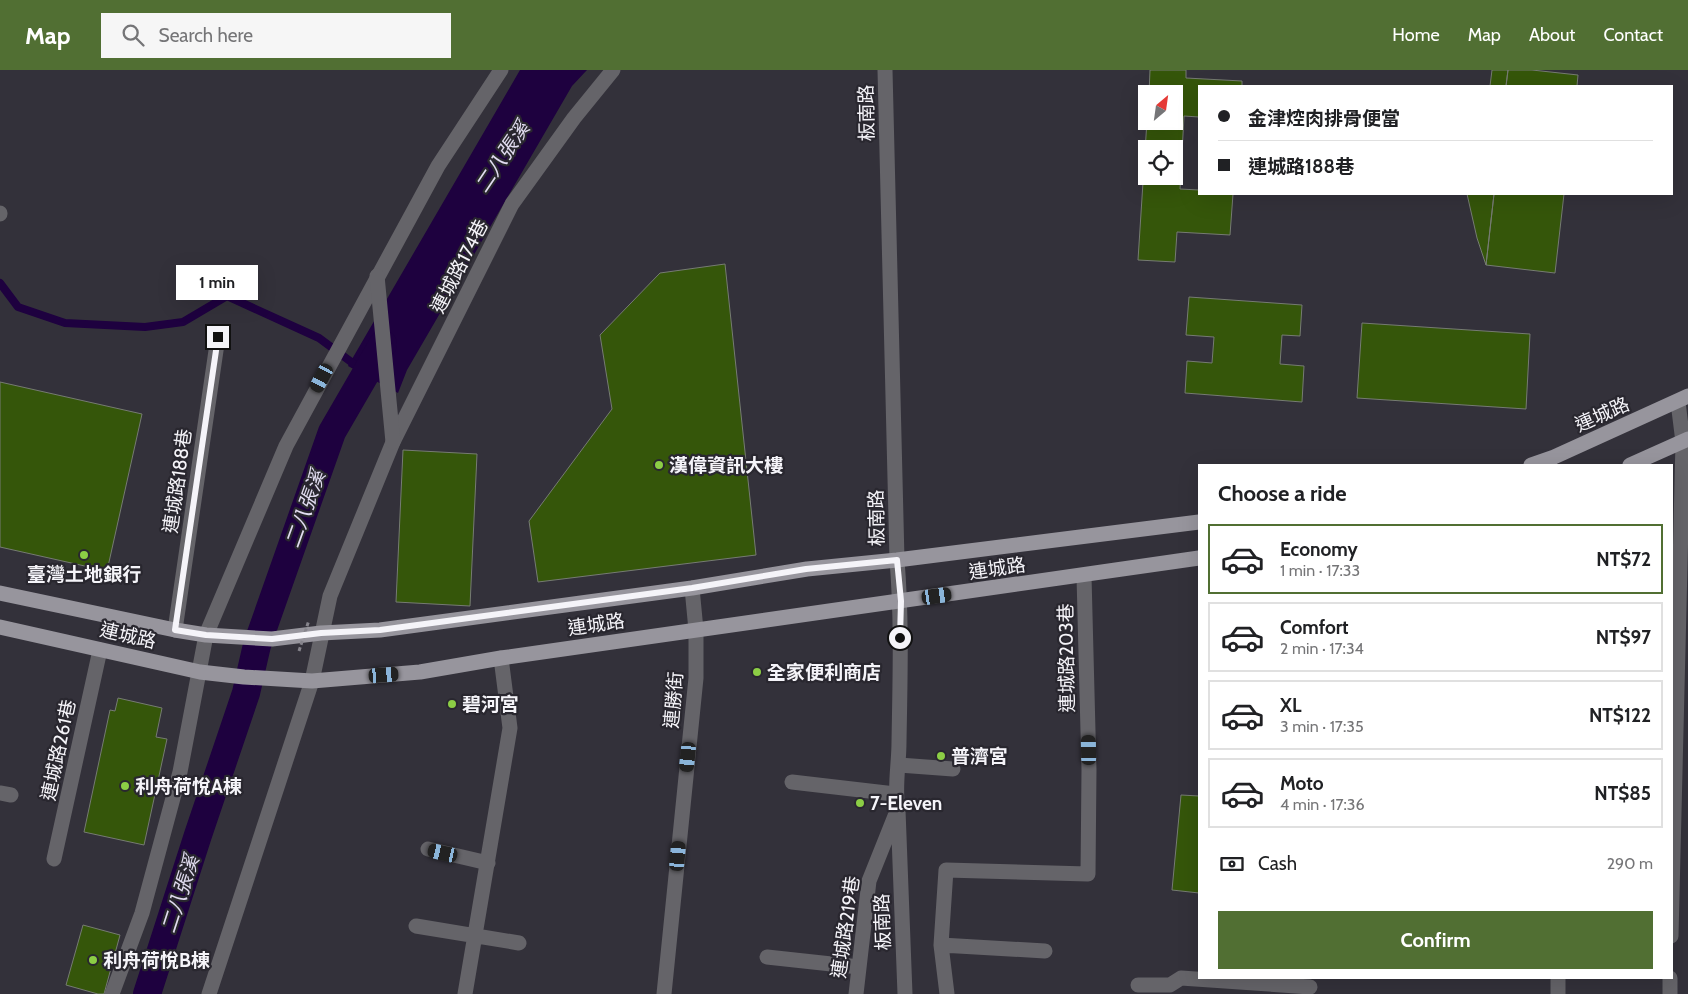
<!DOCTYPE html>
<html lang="en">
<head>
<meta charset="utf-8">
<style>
	:root { --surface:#fff; --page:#f6f6f6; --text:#202124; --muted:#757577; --line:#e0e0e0; --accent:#516f33 }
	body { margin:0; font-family:Cabin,"Noto Sans TC",sans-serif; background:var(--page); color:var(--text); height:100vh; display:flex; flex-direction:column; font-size:19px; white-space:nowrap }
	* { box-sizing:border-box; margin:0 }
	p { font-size:16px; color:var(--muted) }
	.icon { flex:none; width:28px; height:28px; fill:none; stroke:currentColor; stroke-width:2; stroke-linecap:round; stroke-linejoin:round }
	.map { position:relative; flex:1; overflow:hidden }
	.side { position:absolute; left:1198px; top:394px; width:475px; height:515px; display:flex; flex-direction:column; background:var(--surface); border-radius:0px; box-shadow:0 5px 20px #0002 }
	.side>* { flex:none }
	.top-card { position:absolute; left:1198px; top:15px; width:475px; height:110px; border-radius:0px; box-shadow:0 5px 20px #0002; display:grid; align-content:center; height:110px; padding:0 20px; background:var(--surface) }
	.needle { width:32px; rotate:29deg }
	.fabs { position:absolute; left:1138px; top:15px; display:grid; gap:10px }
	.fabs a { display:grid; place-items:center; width:45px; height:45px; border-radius:0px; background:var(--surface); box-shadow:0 5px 20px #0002; font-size:25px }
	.end { position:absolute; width:22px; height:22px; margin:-11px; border:6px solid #f5f4f9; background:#111; box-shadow:0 0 0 2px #111 }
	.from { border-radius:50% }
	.bubble { position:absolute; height:35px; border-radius:0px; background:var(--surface); box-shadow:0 5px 20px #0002; font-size:16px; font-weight:800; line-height:35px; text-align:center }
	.car { position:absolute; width:15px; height:30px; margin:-15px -8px; border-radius:6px; box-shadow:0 0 4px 1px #0007; background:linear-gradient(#222 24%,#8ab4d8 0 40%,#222 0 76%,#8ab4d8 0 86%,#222 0) }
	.top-card b { display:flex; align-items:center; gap:18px; height:48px; font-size:19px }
	.top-card b+b { border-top:1px solid var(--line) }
	.top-card i { width:12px; height:12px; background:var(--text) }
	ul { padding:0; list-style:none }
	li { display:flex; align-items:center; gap:15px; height:70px; margin:0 10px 8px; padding:0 10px; border:2px solid var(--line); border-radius:0px }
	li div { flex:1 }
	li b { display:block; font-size:19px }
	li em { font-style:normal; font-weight:800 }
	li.selected { border-color:var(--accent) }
	li>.icon { width:45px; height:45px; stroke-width:1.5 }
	h2 { padding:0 20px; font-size:22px; line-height:60px }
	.pay { display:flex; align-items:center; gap:12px; height:55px; padding:0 20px; font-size:19px }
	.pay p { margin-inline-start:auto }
	.action { display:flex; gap:10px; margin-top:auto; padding:10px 20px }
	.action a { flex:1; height:58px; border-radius:0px; background:var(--accent); color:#fff; font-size:20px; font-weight:800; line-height:58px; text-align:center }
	header { display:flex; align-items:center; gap:30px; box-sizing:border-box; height:70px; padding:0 25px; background:var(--accent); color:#fff }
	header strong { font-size:24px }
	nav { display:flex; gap:28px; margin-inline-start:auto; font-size:18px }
	.search { width:350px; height:45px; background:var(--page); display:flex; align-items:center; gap:12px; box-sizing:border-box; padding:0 18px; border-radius:0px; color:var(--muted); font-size:19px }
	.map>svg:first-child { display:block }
	.water { fill:#1e013f }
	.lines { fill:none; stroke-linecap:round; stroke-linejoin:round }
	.stream { stroke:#1e013f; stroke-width:8 }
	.canal { stroke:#1e013f; stroke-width:28 }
	.building { fill:#35560a; stroke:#767b73 }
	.minor { stroke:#656469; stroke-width:15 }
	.major { stroke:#97959d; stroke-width:15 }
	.path-bridge { stroke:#86848c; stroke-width:3; stroke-dasharray:4 2.5; stroke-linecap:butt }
	.minor-bridge { stroke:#656469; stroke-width:15 }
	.route { stroke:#f5f4f9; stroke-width:6 }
	.poi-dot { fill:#8cce45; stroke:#29272f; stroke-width:2 }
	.labels { text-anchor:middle; stroke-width:4.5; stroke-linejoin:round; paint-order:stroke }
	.street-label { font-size:19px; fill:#f5f4f9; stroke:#29272f }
	.poi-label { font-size:19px; font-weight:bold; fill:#f5f4f9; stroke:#29272f; text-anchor:start }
	.water-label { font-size:20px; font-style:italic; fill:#e2ddf1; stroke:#29272f }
</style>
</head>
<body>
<header>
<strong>Map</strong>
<div class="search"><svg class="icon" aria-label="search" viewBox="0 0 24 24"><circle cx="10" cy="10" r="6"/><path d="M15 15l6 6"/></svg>Search here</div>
<nav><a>Home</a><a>Map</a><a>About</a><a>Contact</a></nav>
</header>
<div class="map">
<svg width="1688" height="924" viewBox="0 0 1688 924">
	<rect width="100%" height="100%" fill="#33313a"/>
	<!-- water -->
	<path class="water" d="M520 0H587L572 16 407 300 398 323 348 296Z"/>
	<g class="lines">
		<!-- stream -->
		<path class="stream" d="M0 213 18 237 65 253 145 257 183 252 227 226 319 268 358 297"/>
		<!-- canal -->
		<path class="canal" d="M147 924 198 765 246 623 257 575 332 362 383 274"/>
	</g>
	<!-- building -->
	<path class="building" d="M1150 0H1186V8L1242 11V16H1199V47L1184 46 1182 83H1174V79H1146L1145 81 1147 51H1174V24H1149Z
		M1492 0H1508L1506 16H1490Z
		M1508 0H1532L1578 5 1577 16H1506Z
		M1145 81H1146V106H1174V83H1182L1180 119 1199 120V124H1233L1230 165 1177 162 1175 192 1138 190Z
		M1467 124H1494L1486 195 1477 168Z
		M1494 124H1564L1555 203 1486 195Z
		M725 194 756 485 538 512 529 451 612 339 600 265 660 203Z
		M1189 227 1302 235 1300 266 1282 265 1280 294 1304 296 1302 332 1185 323 1187 291 1212 293 1214 267 1186 265Z
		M1362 253 1530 264 1526 339 1357 328Z
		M0 312 142 344 107 501 0 477Z
		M403 380 477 384 470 536 396 532Z
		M118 628 162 638 156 667 167 669 144 775 84 762 110 640 115 641Z
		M1181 725 1199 726V823L1172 820Z
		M83 855 120 865 104 924H98L66 915Z"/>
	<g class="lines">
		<!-- minor -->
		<path class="minor" d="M885 0 897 490C902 550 900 611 899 672 899 695 894 718 898 740L905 924
			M0 144V143
			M175 560 218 267
			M899 695 953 699
			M792 712 895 724
			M0 723 11 725
			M428 779 488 793
			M54 789 100 580
			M416 856 519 873
			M1671 866 1683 372 1678 332
			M941 875 1045 881
			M767 887 859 897
			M1558 908V924
			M1138 915H1170L1181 908 1310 917
			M112 924 142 843 180 702 206 565 286 376 438 96 501 0
			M209 924 312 611 330 526 393 372 512 134 574 48 613 0
			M465 924 510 658 501 588
			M664 924 696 608V560L692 518
			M856 924 869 811 895 746
			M947 924 941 875 946 800 1088 804 1089 700 1084 506
			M1670 924V908"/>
		<!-- major -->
		<path class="major" d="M1531 395 1554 387 1688 326
			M1630 395 1688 369
			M0 523 175 560 206 565 272 569 321 563 380 560 692 518 807 499 897 490 1199 452
			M0 557 200 602 244 607 312 611 420 602 501 588 1199 488"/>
		<!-- path-bridge -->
		<path class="path-bridge" d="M299 581 309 550"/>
		<!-- minor-bridge -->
		<path class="minor-bridge" d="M377 206 393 372"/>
	</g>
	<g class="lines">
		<!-- route -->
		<path class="route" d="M218 267 175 560 206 565 272 569 321 563 380 560 692 518 806 499 897 490 901 531 900 568"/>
	</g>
	<!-- markers -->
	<g class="poi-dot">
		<circle cx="659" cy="395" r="5"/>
		<circle cx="84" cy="485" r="5"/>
		<circle cx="757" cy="602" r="5"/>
		<circle cx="452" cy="634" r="5"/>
		<circle cx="941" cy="686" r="5"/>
		<circle cx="125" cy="716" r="5"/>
		<circle cx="860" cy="733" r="5"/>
		<circle cx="93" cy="890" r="5"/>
	</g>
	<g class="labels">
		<!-- street labels -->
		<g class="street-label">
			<text transform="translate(866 43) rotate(-91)" y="7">板南路</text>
			<text transform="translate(459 196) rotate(-63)" y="7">連城路174巷</text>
			<text transform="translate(1602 344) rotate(-24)" y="7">連城路</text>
			<text transform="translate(177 411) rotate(-82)" y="7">連城路188巷</text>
			<text transform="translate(876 448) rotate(-91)" y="7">板南路</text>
			<text transform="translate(997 498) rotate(-8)" y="7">連城路</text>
			<text transform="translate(596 554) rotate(-8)" y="7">連城路</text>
			<text transform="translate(128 565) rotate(13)" y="7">連城路</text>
			<text transform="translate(1066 588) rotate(-91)" y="7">連城路203巷</text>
			<text transform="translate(673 630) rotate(-85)" y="7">連勝街</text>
			<text transform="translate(58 680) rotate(-78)" y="7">連城路261巷</text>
			<text transform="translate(882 852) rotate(-92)" y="7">板南路</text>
			<text transform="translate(845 857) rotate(-82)" y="7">連城路219巷</text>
		</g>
		<!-- poi labels -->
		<g class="poi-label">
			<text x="669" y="402">漢偉資訊大樓</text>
			<text x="84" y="511" text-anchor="middle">臺灣土地銀行</text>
			<text x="767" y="609">全家便利商店</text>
			<text x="462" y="641">碧河宮</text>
			<text x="951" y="693">普濟宮</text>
			<text x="135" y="723">利舟荷悅A棟</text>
			<text x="870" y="740">7-Eleven</text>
			<text x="103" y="897">利舟荷悅B棟</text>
		</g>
		<!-- water labels -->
		<g class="water-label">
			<text transform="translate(502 87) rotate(-56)" y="7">二八張溪</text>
			<text transform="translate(305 439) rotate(-70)" y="7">二八張溪</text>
			<text transform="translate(180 824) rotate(-72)" y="7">二八張溪</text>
		</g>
	</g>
</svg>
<div class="fabs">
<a><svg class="needle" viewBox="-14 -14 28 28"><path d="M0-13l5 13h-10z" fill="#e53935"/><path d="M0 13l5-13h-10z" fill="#757577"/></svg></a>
<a><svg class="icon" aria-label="locate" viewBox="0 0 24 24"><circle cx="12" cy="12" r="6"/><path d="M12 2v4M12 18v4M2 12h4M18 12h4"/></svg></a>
</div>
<i class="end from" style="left:900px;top:568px"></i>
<i class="end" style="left:218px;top:267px"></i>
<div class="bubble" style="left:176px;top:195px;width:82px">1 min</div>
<i class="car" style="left:322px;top:308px;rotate:208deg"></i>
<i class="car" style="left:937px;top:526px;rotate:82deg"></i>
<i class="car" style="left:384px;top:605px;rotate:86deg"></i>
<i class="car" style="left:1089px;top:680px;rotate:359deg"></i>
<i class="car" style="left:688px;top:687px;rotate:186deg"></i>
<i class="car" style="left:443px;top:783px;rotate:283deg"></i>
<i class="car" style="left:678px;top:786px;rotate:5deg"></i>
<div class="top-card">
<b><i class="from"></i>金津焢肉排骨便當</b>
<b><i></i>連城路188巷</b>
</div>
<section class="side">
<h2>Choose a ride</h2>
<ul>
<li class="selected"><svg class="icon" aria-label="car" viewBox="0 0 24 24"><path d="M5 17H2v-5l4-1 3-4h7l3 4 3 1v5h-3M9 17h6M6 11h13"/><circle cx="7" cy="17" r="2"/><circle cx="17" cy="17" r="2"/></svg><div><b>Economy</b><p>1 min · 17:33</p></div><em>NT$72</em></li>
<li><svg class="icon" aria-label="car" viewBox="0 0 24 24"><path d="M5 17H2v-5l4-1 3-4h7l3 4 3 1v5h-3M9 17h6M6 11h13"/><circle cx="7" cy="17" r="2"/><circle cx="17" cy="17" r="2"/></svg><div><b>Comfort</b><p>2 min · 17:34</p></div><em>NT$97</em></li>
<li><svg class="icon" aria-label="car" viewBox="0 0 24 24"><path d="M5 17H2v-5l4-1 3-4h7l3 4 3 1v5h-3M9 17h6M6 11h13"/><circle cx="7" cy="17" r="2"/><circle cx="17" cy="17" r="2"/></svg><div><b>XL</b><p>3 min · 17:35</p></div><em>NT$122</em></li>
<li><svg class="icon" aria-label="car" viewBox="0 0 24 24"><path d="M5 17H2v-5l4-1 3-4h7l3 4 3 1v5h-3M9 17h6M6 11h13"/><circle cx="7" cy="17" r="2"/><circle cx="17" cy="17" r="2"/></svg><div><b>Moto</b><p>4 min · 17:36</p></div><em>NT$85</em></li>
</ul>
<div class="pay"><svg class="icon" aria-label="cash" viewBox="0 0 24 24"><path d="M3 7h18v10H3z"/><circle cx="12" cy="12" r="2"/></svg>Cash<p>290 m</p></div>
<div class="action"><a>Confirm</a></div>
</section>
</div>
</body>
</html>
